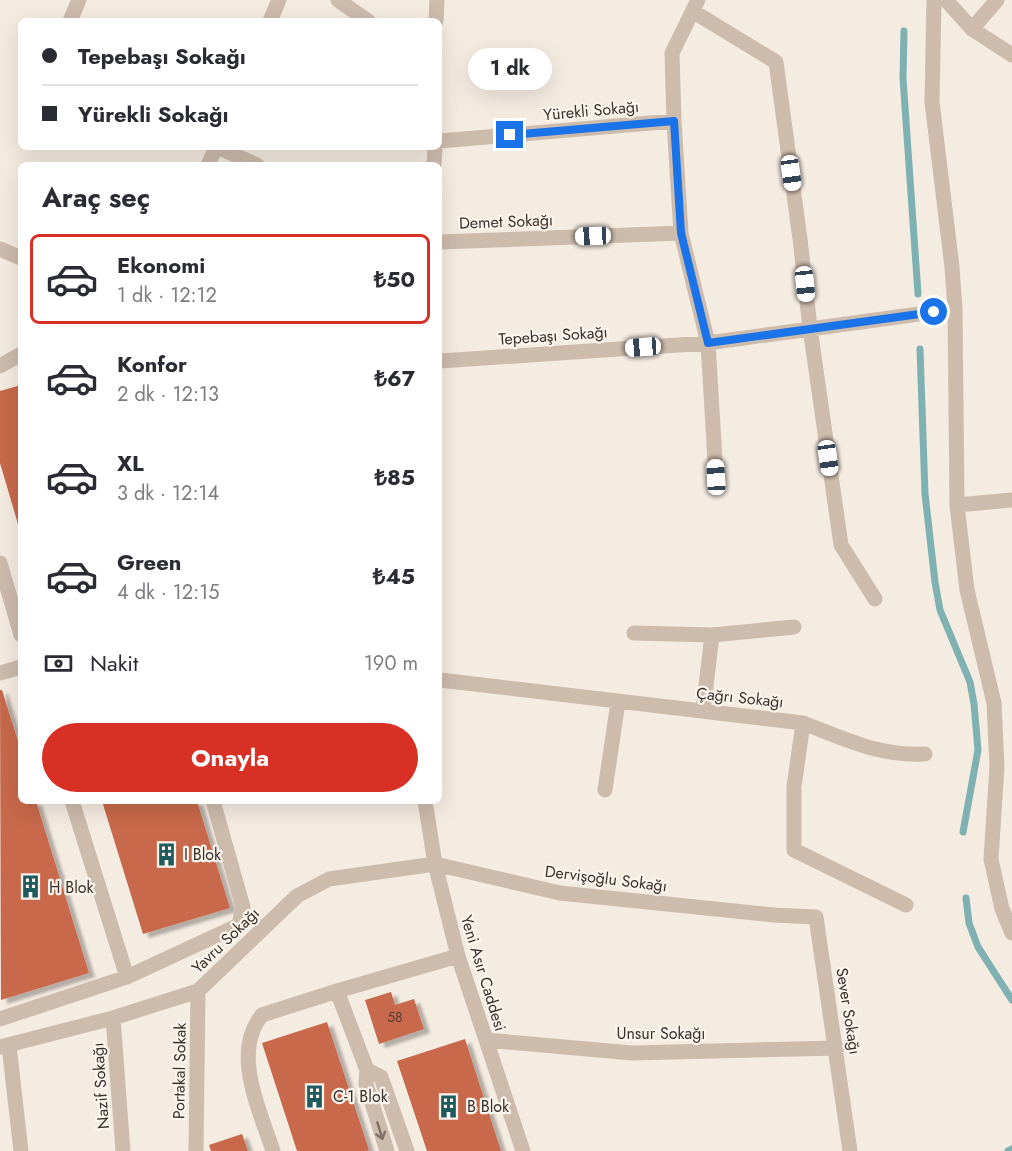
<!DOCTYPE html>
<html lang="tr">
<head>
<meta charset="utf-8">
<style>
	:root { --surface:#fff; --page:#f2f2f3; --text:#2b2b33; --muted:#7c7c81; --line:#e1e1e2; --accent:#d93025 }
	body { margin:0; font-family:Jost,sans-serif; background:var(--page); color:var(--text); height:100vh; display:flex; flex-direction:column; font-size:22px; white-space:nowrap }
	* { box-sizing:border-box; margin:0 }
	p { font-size:20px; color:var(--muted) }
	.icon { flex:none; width:33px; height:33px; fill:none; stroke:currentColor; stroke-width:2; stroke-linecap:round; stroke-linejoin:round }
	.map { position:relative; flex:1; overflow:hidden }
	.panel { position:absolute; left:18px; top:162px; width:424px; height:642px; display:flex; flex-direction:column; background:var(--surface); border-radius:9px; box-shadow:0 6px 24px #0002 }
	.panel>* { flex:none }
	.hud { position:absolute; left:18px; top:18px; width:424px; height:132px; border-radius:9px; box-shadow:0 6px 24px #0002; display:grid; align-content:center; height:132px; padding:0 24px; background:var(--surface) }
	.end { position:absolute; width:27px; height:27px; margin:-14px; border:8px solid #1a73e8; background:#fff; box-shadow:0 0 0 3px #fff }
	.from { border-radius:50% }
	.bubble { position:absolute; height:42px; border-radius:21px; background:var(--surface); box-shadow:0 6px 24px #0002; font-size:20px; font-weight:700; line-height:42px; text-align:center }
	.car { position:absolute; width:18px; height:36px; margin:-18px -9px; border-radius:8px; box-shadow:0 0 4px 2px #0007; background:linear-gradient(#fff 24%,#345 0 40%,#fff 0 76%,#345 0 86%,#fff 0) }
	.hud b { display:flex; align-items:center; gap:21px; height:57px; font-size:22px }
	.hud b+b { border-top:2px solid var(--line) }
	.hud i { width:15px; height:15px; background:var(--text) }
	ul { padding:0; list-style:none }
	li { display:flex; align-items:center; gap:18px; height:90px; margin:0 12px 9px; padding:0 12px; border:3px solid transparent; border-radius:9px }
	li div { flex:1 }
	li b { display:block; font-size:22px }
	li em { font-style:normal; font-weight:700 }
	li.active { border-color:var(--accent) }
	li>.icon { width:54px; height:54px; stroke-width:1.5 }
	h2 { padding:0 24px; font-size:27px; line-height:72px }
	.pay { display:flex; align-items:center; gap:15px; height:66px; padding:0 24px; font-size:22px }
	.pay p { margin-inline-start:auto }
	.cta { display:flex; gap:12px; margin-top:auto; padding:12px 24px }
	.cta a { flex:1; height:69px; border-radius:36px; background:var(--accent); color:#fff; font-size:24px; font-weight:700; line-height:69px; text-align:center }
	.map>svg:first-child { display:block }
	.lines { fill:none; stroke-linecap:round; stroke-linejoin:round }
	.stream { stroke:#7fb0b2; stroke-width:7 }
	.building { fill:#c8694b; filter:url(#shadow) }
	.minor { stroke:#cdbbac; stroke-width:15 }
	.oneway { stroke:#7d6f65 }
	.route { stroke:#1a73e8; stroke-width:8 }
	.labels { text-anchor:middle; stroke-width:4.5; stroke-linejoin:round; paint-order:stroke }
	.number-label { font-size:14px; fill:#5e3e33 }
	.street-label { font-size:16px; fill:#3b302b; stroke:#fbf5ee }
	.poi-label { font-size:16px; fill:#3b302b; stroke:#fbf5ee; text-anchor:start }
</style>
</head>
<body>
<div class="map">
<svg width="1012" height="1151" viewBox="0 0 1012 1151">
	<defs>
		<filter id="shadow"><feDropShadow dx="6" dy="4" stdDeviation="1.5" flood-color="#0004"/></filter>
	</defs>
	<rect width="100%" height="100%" fill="#f4ebe1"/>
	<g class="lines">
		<!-- stream -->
		<path class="stream" d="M904 31 903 78 918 294
			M920 349 925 494 935 582 940 610 970 682 974 704 978 750 963 832
			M966 898 969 923 978 947 1012 1000
			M1008 1151 1012 1149"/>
	</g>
	<!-- building -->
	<path class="building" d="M21 385V530L20 531 0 463V391Z
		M0 690H2L21 751V801H36L89 973 1 1000Z
		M102 801H197L230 908 143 934Z
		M391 992 395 1005 414 999 424 1029 379 1044 365 1000Z
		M327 1022 369 1150 366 1151H297L262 1043Z
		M465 1039 501 1151H427L397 1061Z
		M242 1134 248 1151H211L209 1145Z"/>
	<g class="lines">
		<!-- minor -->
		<path class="minor" d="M338 0 368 21
			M934 0 932 102 952 267 955 309 957 505 967 590 994 703 997 767 991 859 1002 909 1012 933
			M946 0 972 29 1012 55
			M694 12 776 62 800 239 810 328 841 545 875 599
			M70 21 79 0
			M270 21 279 0
			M436 21 437 0
			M972 29 997 0
			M440 141 674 121
			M217 147 257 165
			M208 165 216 147
			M434 165 435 147
			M681 233 708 343 716 477
			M440 242 681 233 674 121 672 53 698 0
			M0 249 21 258
			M440 361 708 343 955 309
			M0 366 21 354
			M957 505 1012 500
			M0 563 21 635
			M634 633 712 635 794 627
			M0 673 21 667
			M440 680 803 723 794 787V850L906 905
			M703 711 712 635
			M803 723C845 739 878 756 925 754
			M605 790 618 702
			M72 801 127 977
			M425 801 435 864 458 956 523 1151
			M337 991 367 1070 366 1084 387 1151
			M113 1018 123 1151
			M0 1019 127 977 239 925 243 907 213 801
			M486 1040 632 1053 837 1048
			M9 1046 21 1151
			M0 1047 113 1018 198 991 297 896 329 879 435 864 560 893 774 915 816 917 850 1151
			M367 1070 381 1077 407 1151
			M196 1151 198 991
			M273 1151C260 1110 231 1053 262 1015L337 991 458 956"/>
	</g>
	<!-- one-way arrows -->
	<defs><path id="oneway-shaft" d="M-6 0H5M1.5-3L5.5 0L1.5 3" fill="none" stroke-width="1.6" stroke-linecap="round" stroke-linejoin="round" transform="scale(1.5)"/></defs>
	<use class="oneway" href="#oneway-shaft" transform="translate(380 1131) rotate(73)"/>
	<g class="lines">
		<!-- route -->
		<path class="route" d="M510 135 674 121 681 233 708 343 934 312"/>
	</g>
	<!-- icons -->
	<defs>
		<symbol id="building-bare" viewBox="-9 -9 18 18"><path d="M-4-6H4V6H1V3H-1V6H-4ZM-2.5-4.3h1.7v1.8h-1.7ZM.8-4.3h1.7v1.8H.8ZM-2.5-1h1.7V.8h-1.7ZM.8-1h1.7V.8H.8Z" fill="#1f5a5e" stroke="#fbf5ee" stroke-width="2.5" paint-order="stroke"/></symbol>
	</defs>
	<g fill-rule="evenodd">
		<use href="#building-bare" x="150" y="838" width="33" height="33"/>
		<use href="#building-bare" x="14" y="870" width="33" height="33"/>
		<use href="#building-bare" x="298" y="1080" width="33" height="33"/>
		<use href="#building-bare" x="432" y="1090" width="33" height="33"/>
	</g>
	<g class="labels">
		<!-- number labels -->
		<g class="number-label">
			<text x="395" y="1022">58</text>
		</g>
		<!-- street labels -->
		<g class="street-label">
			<text transform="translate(591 110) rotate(-5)" y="6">Yürekli Sokağı</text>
			<text transform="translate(506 221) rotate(-2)" y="6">Demet Sokağı</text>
			<text transform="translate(553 335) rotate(-4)" y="6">Tepebaşı Sokağı</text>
			<text transform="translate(740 697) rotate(6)" y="6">Çağrı Sokağı</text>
			<text transform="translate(606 878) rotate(7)" y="6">Dervişoğlu Sokağı</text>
			<text transform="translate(225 940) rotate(-44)" y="6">Yavru Sokağı</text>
			<text transform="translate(484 973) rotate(73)" y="6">Yeni Asır Caddesi</text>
			<text transform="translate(849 1011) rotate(81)" y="6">Sever Sokağı</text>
			<text x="661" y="1039">Unsur Sokağı</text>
			<text transform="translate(179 1071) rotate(-89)" y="6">Portakal Sokak</text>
			<text transform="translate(100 1086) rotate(-94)" y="6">Nazif Sokağı</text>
		</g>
		<!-- poi labels -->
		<g class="poi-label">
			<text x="184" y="860">I Blok</text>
			<text x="49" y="893">H Blok</text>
			<text x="333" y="1102">C-1 Blok</text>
			<text x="467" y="1112">B Blok</text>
		</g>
	</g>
</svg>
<i class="end from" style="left:934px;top:312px"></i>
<i class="end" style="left:510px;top:135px"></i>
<div class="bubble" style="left:468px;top:48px;width:84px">1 dk</div>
<i class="car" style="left:791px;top:173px;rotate:172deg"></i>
<i class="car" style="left:593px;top:236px;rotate:268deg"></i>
<i class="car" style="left:805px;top:284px;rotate:174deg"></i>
<i class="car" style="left:643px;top:347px;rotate:266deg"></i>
<i class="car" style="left:828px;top:458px;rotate:172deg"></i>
<i class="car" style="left:716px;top:477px;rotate:357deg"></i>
<div class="hud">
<b><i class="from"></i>Tepebaşı Sokağı</b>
<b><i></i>Yürekli Sokağı</b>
</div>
<section class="panel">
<h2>Araç seç</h2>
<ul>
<li class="active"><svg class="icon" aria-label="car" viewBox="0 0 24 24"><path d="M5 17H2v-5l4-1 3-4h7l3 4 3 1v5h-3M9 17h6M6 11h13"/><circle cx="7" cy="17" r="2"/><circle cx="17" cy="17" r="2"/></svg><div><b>Ekonomi</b><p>1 dk · 12:12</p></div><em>₺50</em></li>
<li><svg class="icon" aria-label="car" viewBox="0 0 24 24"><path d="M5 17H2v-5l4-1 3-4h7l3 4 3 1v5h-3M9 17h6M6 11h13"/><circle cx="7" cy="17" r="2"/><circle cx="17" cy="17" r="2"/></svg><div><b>Konfor</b><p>2 dk · 12:13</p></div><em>₺67</em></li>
<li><svg class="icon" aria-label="car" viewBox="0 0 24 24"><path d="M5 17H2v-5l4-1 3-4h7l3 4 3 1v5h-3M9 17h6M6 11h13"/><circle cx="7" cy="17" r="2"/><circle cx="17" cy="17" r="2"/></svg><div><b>XL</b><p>3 dk · 12:14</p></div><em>₺85</em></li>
<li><svg class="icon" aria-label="car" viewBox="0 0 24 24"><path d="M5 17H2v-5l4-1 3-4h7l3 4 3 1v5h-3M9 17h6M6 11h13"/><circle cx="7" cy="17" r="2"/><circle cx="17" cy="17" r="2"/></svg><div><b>Green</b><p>4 dk · 12:15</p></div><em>₺45</em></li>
</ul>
<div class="pay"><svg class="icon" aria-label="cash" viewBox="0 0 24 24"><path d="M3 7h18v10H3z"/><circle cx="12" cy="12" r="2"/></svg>Nakit<p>190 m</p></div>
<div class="cta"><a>Onayla</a></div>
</section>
</div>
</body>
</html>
